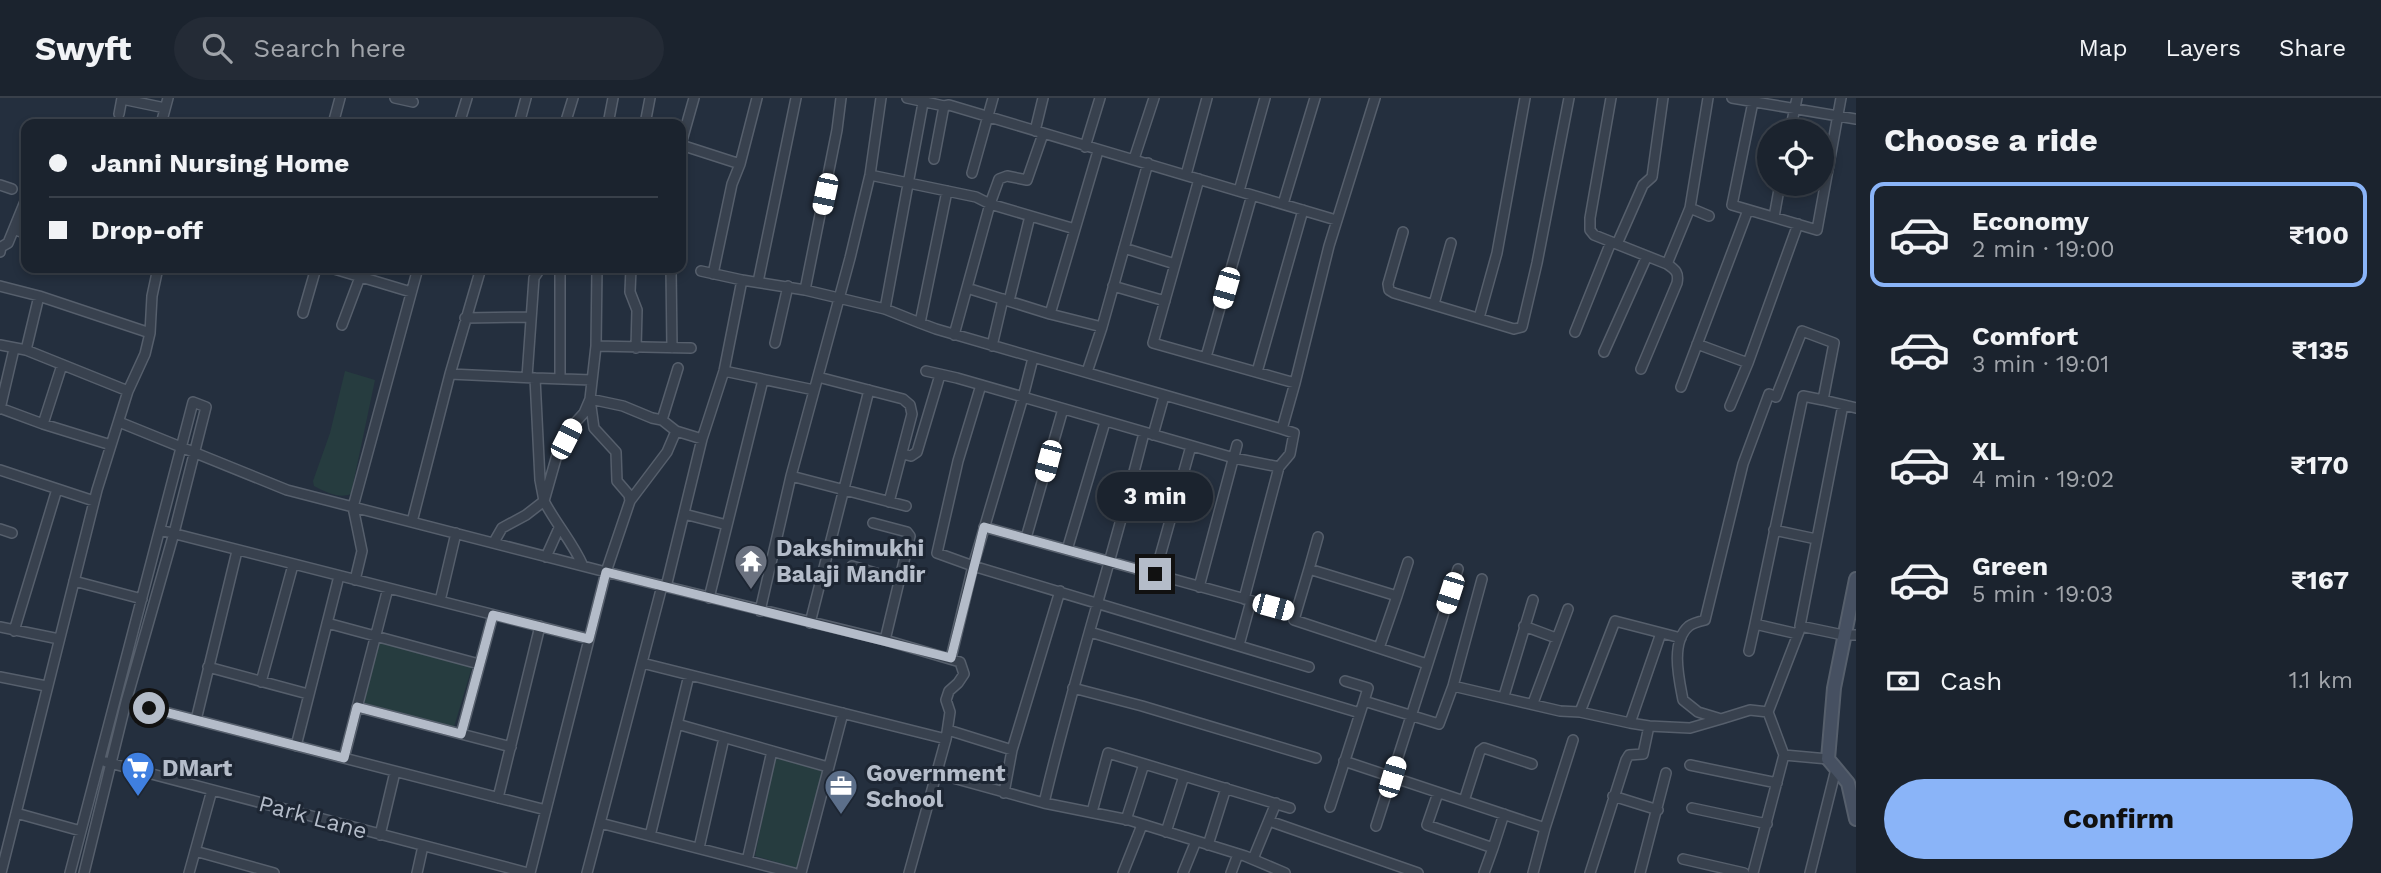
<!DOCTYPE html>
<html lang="en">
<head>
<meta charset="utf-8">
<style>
	:root { --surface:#1b232e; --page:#242b36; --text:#f1f3f6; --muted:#a0a4aa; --line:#39404a; --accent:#8ab4f8 }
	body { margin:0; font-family:"Work Sans",sans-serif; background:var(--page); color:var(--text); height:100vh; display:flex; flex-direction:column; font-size:26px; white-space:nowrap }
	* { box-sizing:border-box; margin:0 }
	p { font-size:23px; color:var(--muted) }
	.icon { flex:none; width:38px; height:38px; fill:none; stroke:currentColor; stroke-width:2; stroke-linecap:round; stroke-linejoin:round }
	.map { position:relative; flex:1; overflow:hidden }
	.drawer { display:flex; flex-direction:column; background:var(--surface); width:525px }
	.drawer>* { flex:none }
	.hud { position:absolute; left:21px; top:21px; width:665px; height:154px; border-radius:14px; box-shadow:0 4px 10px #0003,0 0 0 2px var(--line); display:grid; align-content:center; height:154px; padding:0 28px; background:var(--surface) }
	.controls { position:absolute; left:1757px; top:21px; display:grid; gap:14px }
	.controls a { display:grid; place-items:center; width:77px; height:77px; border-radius:50%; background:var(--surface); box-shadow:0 4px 10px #0003,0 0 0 2px var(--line); font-size:35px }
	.end { position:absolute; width:32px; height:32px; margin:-16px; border:9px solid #b4bcc9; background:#111; box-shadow:0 0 0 4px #111 }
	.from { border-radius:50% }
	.bubble { position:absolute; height:49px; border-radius:24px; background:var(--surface); box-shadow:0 4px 10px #0003,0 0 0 2px var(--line); font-size:23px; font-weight:700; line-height:49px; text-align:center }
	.car { position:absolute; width:21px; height:42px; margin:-21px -10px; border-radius:9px; box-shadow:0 0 5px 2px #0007; background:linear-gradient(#fff 24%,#345 0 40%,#fff 0 76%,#345 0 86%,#fff 0) }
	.hud b { display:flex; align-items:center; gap:24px; height:66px; font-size:26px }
	.hud b+b { border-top:2px solid var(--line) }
	.hud i { width:18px; height:18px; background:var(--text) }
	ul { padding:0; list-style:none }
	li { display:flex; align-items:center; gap:21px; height:105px; margin:0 14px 10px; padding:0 14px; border:4px solid transparent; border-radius:14px }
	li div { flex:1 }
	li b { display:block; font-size:26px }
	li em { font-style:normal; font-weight:700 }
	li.on { border-color:var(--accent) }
	li>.icon { width:63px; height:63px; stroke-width:1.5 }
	h2 { padding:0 28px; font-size:32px; line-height:84px }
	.pay { display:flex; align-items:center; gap:18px; height:77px; padding:0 28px; font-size:26px }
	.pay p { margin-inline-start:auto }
	.cta { display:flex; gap:14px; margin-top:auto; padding:14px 28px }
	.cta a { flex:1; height:80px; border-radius:42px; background:var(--accent); color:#111; font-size:28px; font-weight:700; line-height:80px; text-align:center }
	header { display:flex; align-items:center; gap:42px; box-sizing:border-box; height:98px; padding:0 35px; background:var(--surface); border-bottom:2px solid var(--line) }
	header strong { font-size:33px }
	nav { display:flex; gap:38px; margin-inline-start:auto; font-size:24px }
	.search { width:490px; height:63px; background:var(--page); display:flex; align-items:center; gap:18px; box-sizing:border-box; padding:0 24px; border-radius:38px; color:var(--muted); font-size:26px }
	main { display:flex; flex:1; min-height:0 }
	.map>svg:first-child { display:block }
	.green { fill:#263c3f }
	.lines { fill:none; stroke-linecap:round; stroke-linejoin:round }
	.street-casing { stroke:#565f6c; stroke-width:12 }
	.secondary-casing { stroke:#565f6c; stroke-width:16 }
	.street { stroke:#38414e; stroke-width:9 }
	.secondary { stroke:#465061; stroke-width:12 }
	.route { stroke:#b4bcc9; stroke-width:9 }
	.labels { text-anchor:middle; stroke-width:6; stroke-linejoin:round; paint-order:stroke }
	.poi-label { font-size:23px; font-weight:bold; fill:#b4bcc9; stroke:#1d2633; text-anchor:start }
	.street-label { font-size:23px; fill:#b4bcc9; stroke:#1d2633 }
</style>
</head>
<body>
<header>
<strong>Swyft</strong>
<div class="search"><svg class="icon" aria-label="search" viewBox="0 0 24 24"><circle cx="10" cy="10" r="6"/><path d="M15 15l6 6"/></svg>Search here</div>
<nav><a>Map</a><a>Layers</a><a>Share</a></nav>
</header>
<main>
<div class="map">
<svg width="1856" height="775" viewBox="0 0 1856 775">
	<rect width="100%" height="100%" fill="#242f3e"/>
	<!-- green -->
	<path class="green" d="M345 273 375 282 351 396C338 401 326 394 314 388L313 383 330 335Z
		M378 543 472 569 454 629 364 605Z
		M775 658 823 673 797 770 755 758Z"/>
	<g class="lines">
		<defs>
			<path id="street" d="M395 0 413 4
				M841 0 837 32 805 192 885 211 920 225 947 93
				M907 0 944 8 949 7 1336 122
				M1611 0 1590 120V132L1594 137 1667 166C1676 172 1679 175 1677 185L1641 271
				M1732 0 1856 21
				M122 1 165 10
				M1753 4 1732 107 1817 132 1841 0
				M119 16 122 0
				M161 26 168 0
				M333 26 340 0
				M459 26 467 0
				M519 26 526 0
				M565 26 573 0
				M608 26 613 0
				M645 26 650 0
				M1035 33 1043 0
				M1790 33 1797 0
				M681 46 694 0
				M681 47 740 66
				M1085 49 1100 0
				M934 61 944 8
				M1134 61 1154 0
				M972 75 993 0
				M870 77 976 99 990 106 1075 131
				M1186 77 1207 0
				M1199 81 1153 245 1295 285 1329 148 1375 0
				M0 87 12 91
				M1239 93 1265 0
				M1283 106 1315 0
				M1690 110 1709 118
				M1774 119 1780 86
				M14 131 26 136
				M1403 134 1388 186 1389 192 1394 195 1514 231 1522 229 1537 165 1569 0
				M1617 146 1643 87 1652 79 1663 0
				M1124 150 1175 166
				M0 154 1 149 8 145 26 101
				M1667 166 1690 110 1708 0
				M331 170 411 194
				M631 170 630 194 637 212 636 250
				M671 170 672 250
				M560 171V281
				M701 173 742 182 805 192
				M713 176 732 86 740 66 757 0
				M758 184 796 0
				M0 188 39 198 150 235
				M1113 188 1165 203
				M967 190 1050 216 1102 229
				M1009 203 1030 118
				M1434 206 1451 145
				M885 211 923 5
				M303 215 316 170
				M1050 216 1098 53
				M465 220 530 219
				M1479 220 1497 155 1525 0
				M920 225 936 231 1282 331 1295 285
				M342 227 360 179
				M1575 234 1611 144
				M954 237 990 106 999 81 1007 78 1027 82 1043 36
				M775 245 788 188
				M1697 246 1748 265
				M0 247 26 252 128 293
				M596 248 597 170
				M992 248 1003 201
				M26 252 39 198
				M1604 254 1647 158
				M1206 259 1252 97
				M724 273 814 292
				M926 273 957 280 1234 360 1279 369 1244 501
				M1087 274 1102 229 1148 65
				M1257 274 1303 112
				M450 276 535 280 540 382 544 403 526 417 502 430 494 444
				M527 279 534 180 540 171 560 170
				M818 279 903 301 910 307 912 316 889 404
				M535 280 592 282
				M981 287 958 363 937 455 973 468 1309 569
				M1681 289 1748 112
				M1843 307 1800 528 1843 537H1856
				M1730 308 1748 265 1798 126
				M0 310 43 326 111 347
				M0 311 14 251
				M662 322 678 270
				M119 324 287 392 606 474 885 542 960 564 964 576 958 585 949 593 946 602 950 614 946 641 909 775
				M43 326 62 267
				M1279 330 1294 335 1290 356 1279 369
				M1153 337 1164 298
				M903 356 911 358 917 354 940 277
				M0 372 94 403
				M791 378 906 408
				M630 403 667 354 676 333
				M684 416 727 427
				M412 424 450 276 481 170
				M873 425 907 434 910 438 885 542
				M984 429 1296 515 1294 522 1427 566
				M0 431 12 435
				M160 432 589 541
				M1774 432 1816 441
				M1026 440 1063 311
				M1067 452 1105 324
				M546 459 559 430
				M583 468C573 445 556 426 544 403L557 357 573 327 584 315 590 301 596 248 691 250
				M852 468 899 482
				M1309 471 1318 439
				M1155 476 1191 348
				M355 482 362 453 353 409 418 170
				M74 483 142 501
				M666 489 702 341 724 273 742 182
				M1199 489 1237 347
				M709 500 763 282
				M440 503 456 435
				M760 513 791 378 850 160 870 77 881 0
				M1296 515 1309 471 1397 498 1408 464
				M327 525 479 566
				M810 525 869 292
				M1524 528 1556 540
				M0 529 59 541
				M14 533 57 391
				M1090 534 1360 615
				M1798 536 1755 526 1803 298 1823 302
				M1239 547 1251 503
				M1379 550 1397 498
				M1749 553 1755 526
				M951 560 973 468 1023 299 1033 260
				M642 565 946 641
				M208 569 308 596
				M0 579 46 588
				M1345 583 1368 590 1364 603
				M261 584 293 467
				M1453 588 1560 613 1580 614 1630 625 1661 535
				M1073 590 1142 608 1316 660
				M1504 598 1533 502
				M126 604 546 712
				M1533 605 1568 511
				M357 609 511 649
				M1580 614 1615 523 1681 540
				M1768 614 1750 612 1721 621 1698 614 1683 602C1679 581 1670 544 1689 528 1693 525 1701 523 1705 522L1743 366 1769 296 1776 299 1802 233 1834 245 1823 302 1856 310
				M196 622 237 453
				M677 626 828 669
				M1649 628 1690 630 1721 621
				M948 632 1012 652
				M461 636 493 517
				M296 648 339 478
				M1784 657 1828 661
				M344 660 388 490
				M1344 663 1545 730 1533 775
				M106 664 528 775
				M1690 667 1777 685
				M935 675 1044 705 1129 722 1245 758 1285 775
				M1004 695 1012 652 1060 493
				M1438 695 1427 727 1493 750 1504 716
				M1613 698 1658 712
				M498 700 540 528
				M1464 703 1480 653 1484 650 1532 666
				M1044 705C1073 581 1113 459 1144 335
				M1330 709 1364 603 1439 626 1453 588 1482 481
				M1692 710 1767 726
				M1092 714 1108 655 1290 710
				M16 715 81 733
				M1126 722 1144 666
				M1269 723 1418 775
				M600 725 794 775
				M1376 728 1458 471
				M1545 730 1573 642
				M1166 734 1184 678
				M380 737 395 674
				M650 738 689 577
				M1208 747 1226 690
				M699 750 724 640
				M195 753 274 775
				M1253 761 1276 705
				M1683 761 1744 775
				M747 763 772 653
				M1 775 97 392 128 293 145 256 150 235 152 198 158 170
				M70 775 193 304 206 309 174 435 126 604 84 775
				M189 775 212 692
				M417 775 423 748
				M530 775 606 474 630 403 629 397 617 383 616 354 594 330 590 301 623 308 652 320 662 322 676 333 702 341
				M587 775 662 488
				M801 775 843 615
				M1123 775 1142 727
				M1183 775 1196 743
				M1231 775 1238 756
				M1484 775 1493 750
				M1590 775 1626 662 1629 657 1643 656 1649 628 1630 625
				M1640 775 1666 675
				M1753 775 1784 657 1768 614 1800 531
				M1810 775 1836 671"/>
			<path id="secondary" d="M1856 481 1834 590 1828 661 1848 685 1856 721"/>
		</defs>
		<!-- street casing -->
		<use href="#street" class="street-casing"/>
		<!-- secondary casing -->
		<use href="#secondary" class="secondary-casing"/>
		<!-- street -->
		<use href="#street" class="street"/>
		<!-- secondary -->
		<use href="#secondary" class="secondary"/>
	</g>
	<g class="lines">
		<!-- route -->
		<path class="route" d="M149 610 344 660 357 609 461 636 493 517 589 541 606 474 951 560 984 429 1155 476"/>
	</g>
	<!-- icons -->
	<defs>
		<symbol id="temple-pin" viewBox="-11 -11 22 30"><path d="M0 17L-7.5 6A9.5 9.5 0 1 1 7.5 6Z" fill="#6b7280" stroke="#1d2633"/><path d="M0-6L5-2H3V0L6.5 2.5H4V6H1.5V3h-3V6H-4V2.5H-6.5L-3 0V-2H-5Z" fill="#fff"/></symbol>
		<symbol id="supermarket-pin" viewBox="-11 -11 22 30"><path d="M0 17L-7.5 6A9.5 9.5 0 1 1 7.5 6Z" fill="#3f7fe0" stroke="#1d2633"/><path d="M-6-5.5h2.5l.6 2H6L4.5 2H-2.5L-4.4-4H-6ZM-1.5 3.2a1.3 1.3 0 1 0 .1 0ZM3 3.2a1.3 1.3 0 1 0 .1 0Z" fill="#fff"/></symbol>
		<symbol id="office-pin" viewBox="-11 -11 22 30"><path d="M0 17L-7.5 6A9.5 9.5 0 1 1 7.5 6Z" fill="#5c6f8a" stroke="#1d2633"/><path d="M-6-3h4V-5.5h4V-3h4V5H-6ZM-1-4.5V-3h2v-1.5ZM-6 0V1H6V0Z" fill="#fff"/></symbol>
	</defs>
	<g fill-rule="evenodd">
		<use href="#temple-pin" x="732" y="444" width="38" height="52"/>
		<use href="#supermarket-pin" x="119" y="651" width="38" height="52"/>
		<use href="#office-pin" x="822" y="669" width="38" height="52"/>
	</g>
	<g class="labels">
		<!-- poi labels -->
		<g class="poi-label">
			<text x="776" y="458">Dakshimukhi<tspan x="776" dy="26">Balaji Mandir</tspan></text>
			<text x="162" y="678">DMart</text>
			<text x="866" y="683">Government<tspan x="866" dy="26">School</tspan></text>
		</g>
		<!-- street labels -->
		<g class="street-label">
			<text transform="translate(313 719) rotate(15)" y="8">Park Lane</text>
		</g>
	</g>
</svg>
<div class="controls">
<a><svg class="icon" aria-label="locate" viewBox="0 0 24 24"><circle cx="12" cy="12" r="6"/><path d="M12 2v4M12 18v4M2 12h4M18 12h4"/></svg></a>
</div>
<i class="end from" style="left:149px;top:610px"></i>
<i class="end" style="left:1155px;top:476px"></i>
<div class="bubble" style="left:1097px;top:374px;width:116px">3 min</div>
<i class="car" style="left:825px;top:96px;rotate:192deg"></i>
<i class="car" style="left:1226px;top:190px;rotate:196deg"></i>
<i class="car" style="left:566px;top:341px;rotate:27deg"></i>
<i class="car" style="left:1048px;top:363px;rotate:195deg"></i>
<i class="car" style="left:1450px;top:495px;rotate:198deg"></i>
<i class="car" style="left:1273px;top:509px;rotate:105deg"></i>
<i class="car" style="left:1392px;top:679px;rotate:17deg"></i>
<div class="hud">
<b><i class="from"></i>Janni Nursing Home</b>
<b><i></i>Drop-off</b>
</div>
</div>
<section class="drawer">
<h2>Choose a ride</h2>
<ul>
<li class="on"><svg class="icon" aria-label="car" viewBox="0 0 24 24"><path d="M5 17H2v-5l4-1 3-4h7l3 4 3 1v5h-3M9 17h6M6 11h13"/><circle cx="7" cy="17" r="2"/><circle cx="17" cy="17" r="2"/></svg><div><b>Economy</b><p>2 min · 19:00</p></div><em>₹100</em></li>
<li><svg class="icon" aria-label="car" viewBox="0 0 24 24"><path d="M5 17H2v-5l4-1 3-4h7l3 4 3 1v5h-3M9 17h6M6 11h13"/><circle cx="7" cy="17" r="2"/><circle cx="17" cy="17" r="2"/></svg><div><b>Comfort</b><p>3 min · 19:01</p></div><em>₹135</em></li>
<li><svg class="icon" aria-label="car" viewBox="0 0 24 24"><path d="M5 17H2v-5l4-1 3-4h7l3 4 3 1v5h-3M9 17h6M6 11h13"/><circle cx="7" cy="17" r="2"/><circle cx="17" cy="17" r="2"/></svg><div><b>XL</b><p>4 min · 19:02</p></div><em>₹170</em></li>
<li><svg class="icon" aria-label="car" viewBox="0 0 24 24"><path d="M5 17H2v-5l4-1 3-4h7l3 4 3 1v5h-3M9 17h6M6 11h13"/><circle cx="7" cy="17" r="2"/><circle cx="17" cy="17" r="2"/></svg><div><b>Green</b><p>5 min · 19:03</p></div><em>₹167</em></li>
</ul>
<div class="pay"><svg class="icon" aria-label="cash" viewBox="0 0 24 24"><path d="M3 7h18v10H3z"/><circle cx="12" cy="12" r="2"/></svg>Cash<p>1.1 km</p></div>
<div class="cta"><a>Confirm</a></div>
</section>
</main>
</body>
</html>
